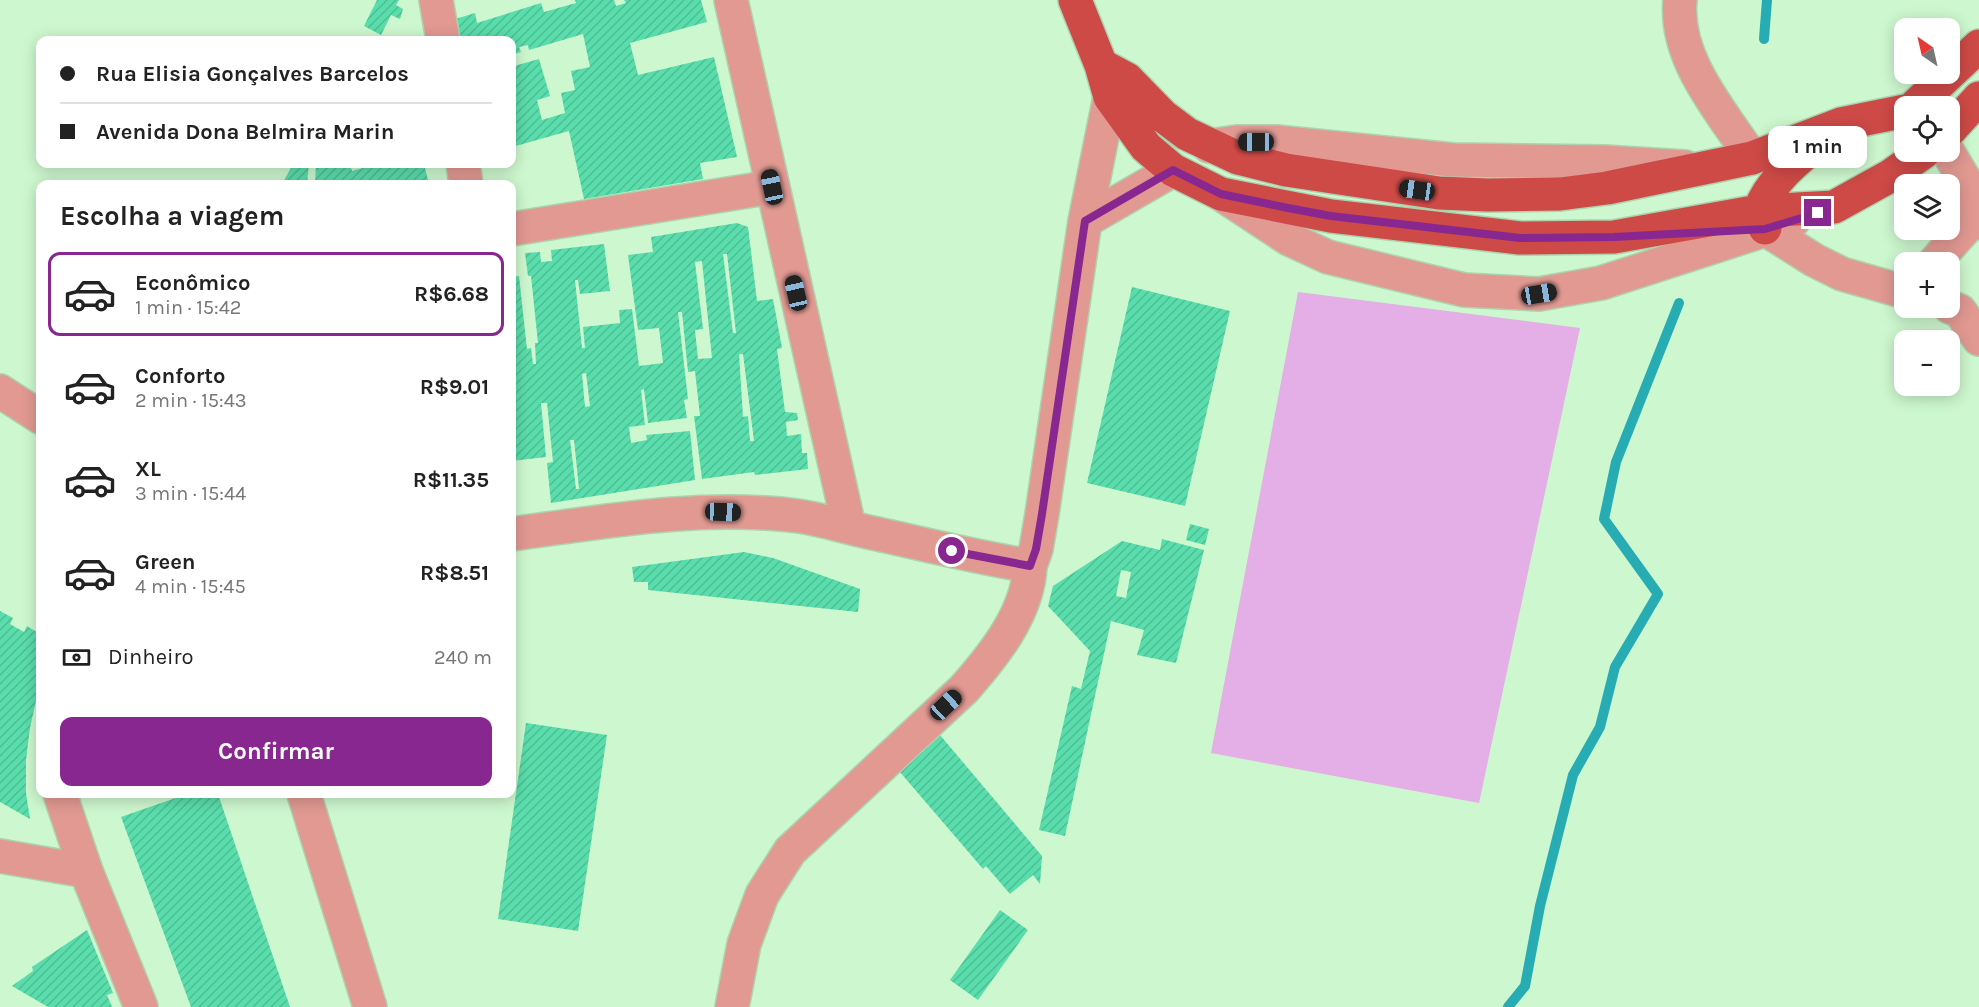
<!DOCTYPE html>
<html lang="pt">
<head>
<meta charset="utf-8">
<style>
	:root { --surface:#fff; --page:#f2f2f2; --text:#222; --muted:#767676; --line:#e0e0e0; --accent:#892790 }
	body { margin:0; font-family:Karla,sans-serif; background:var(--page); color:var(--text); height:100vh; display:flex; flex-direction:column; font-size:22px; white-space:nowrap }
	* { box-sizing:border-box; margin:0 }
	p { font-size:20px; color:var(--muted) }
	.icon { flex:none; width:33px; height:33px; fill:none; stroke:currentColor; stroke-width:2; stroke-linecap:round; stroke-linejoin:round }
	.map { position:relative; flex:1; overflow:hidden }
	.side { position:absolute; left:36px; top:180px; width:480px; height:618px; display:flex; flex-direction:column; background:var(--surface); border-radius:12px; box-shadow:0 3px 15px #0003 }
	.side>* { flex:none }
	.hud { position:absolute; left:36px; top:36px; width:480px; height:132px; border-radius:12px; box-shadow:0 3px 15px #0003; display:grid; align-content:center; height:132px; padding:0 24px; background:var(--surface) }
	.needle { width:39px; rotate:326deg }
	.tools { position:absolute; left:1894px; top:18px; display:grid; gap:12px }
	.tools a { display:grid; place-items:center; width:66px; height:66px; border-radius:12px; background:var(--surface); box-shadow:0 3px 15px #0003; font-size:30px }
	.end { position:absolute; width:27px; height:27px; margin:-14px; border:8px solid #892790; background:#fff; box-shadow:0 0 0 3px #fff }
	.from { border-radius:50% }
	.bubble { position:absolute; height:42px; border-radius:12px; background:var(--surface); box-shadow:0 3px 15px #0003; font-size:20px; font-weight:700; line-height:42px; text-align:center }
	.car { position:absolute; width:18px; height:36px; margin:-18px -9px; border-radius:8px; box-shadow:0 0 4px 2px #0007; background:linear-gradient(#222 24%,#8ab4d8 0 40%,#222 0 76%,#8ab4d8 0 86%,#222 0) }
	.hud b { display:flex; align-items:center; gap:21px; height:57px; font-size:22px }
	.hud b+b { border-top:2px solid var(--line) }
	.hud i { width:15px; height:15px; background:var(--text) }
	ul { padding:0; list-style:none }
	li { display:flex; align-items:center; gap:18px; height:84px; margin:0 12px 9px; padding:0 12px; border:3px solid transparent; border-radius:12px }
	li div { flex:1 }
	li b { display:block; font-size:22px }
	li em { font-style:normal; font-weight:700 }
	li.on { border-color:var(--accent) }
	li>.icon { width:54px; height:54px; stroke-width:1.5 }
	h2 { padding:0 24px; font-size:27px; line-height:72px }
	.pay { display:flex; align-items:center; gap:15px; height:66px; padding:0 24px; font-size:22px }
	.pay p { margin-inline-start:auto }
	.primary-button { display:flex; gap:12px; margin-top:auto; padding:12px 24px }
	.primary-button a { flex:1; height:69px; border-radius:12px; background:var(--accent); color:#fff; font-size:24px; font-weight:700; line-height:69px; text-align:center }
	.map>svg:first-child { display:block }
	.grass { fill:#e4aee6 }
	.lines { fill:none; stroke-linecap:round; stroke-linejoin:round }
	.stream { stroke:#27acb4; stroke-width:10 }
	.building { fill:url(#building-hatch); fill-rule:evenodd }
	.minor-casing { stroke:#add2ae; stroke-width:36 }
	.major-casing { stroke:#add2ae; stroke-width:36 }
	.minor { stroke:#e19992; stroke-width:33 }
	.major { stroke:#cd4a47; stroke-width:33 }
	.route { stroke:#892790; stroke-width:8 }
</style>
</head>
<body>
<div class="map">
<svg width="1979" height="1007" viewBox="0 0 1979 1007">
	<defs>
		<pattern id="building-hatch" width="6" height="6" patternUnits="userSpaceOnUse" patternTransform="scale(1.5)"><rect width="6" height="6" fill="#5addac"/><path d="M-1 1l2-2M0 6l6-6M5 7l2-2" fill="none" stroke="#4ebe93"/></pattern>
	</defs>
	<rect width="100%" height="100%" fill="#cdf7ce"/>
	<!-- grass -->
	<path class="grass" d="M1298 292 1580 328 1479 803 1211 753Z"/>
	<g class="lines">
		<!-- stream -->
		<path class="stream" d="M1764 39 1767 0
			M1508 1007 1525 986 1540 906 1573 775 1600 727 1615 667 1658 594 1604 519 1616 462 1679 303"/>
	</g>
	<!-- building -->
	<path class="building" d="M377 0H399L396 5 403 9 400 19 391 15 381 35 364 26Z
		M575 0H614L616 6 626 3 624 0H701L707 22 630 43 638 75 714 57 737 157 700 163 703 179 584 199 569 131 512 147V58L514 66 539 59 550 96 537 100 542 120 565 113 561 93 575 90 571 71 590 67 583 34 529 50 528 45 519 47 521 52 512 55V40H454L449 21 475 13 477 23 541 3 544 12 576 3Z
		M293 164H309L307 184H282Z
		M316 164H350L352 171 377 164H424L429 184H315Z
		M737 223 748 227 757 301 773 299 782 348 777 349 785 412 797 413 798 420 786 422 787 436 801 434 802 453H807L808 469 755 475 754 472 702 479 694 416H700L695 371 688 372 682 312H678L688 399 684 400 687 418 648 423 644 389 641 390 645 425 629 427 631 443 647 440 646 435 690 431 695 480 551 503 547 463 553 462 547 403H541L546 457 512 461V277L519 276 527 349 531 348 533 364H536L535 343H538L531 276H528L525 253 540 252 541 262 552 261 551 250 604 244 610 291 580 294 578 280H575L582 348H585L583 327 620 323 619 310 632 309 639 366 663 363 659 328 638 330 628 255 653 252 651 237ZM723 254H727L736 333H733ZM702 261 712 358 698 359 695 330 703 329 695 262ZM739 354H743L754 441H750L748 416 743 417ZM586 373 590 406 585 407 582 374ZM570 440H574L579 489H576Z
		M1132 287 1230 311 1185 506 1087 483Z
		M1190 524 1209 529 1205 545 1186 540Z
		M1162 539 1204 550 1176 663 1137 655 1144 630 1111 621 1065 836 1039 830 1072 686 1081 689 1090 651 1048 606 1053 586 1122 541 1160 550ZM1121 570 1131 572 1126 598 1116 596Z
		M744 552 773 558 860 589 858 612 648 590V582H634L632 567Z
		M0 611 13 618 10 624 24 632 27 626 40 634V682L30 728 26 760V793L30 819 0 802Z
		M526 723 607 735 578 931 498 919Z
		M940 735 1042 856 1040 884 1033 875 1010 894 986 866 983 869 899 771Z
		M187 794H218L290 1007H191L121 817Z
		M1000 910 1028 930 978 1000 950 980Z
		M87 930 113 993 107 995 112 1007H48L12 986 33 971 32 967Z"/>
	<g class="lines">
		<defs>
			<path id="minor" d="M436 0 443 40
				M731 0 849 527
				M1680 0C1674 59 1722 112 1752 158
				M1209 146 1237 142H1276L1453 160 1604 162 1685 167
				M1948 152 1967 184 1979 223
				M463 164 466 184
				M1221 194 1289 239 1328 257 1464 290 1539 294 1601 283 1793 221
				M1085 221 1173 170
				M512 229 772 187
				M1765 229 1814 260 1842 274 1905 292
				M1935 262 1977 215
				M1950 307 1960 311 1979 339
				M0 391 40 417
				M512 534C607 521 702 504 798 516 820 519 842 526 864 531 919 543 974 557 1030 566L1036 549 1042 514 1085 221 1110 97 1126 80
				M60 794 86 871 141 1007
				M304 794 370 1007
				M0 856 86 871
				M732 1007 744 944 762 895 790 851 964 689C994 655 1028 613 1030 566"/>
			<path id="major" d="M1075 0 1101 65 1110 97 1146 147 1173 170 1221 194 1331 216 1520 238 1614 237 1759 211 1834 207 1890 176 1924 152
				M1101 65 1127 79 1163 116 1187 134 1238 158 1286 170 1439 193 1487 195 1560 194 1607 188 1752 158 1841 124 1905 111
				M1915 106 1979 46
				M1950 130 1979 98
				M1765 228 1759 211C1771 180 1796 161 1821 140"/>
		</defs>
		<!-- minor casing -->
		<use href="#minor" class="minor-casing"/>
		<!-- major casing -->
		<use href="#major" class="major-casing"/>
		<!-- minor -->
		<use href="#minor" class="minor"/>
		<!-- major -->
		<use href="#major" class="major"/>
	</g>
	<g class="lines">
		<!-- route -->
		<path class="route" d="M952 551 1030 566 1036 549 1042 514 1085 221 1173 170 1221 194 1288 208 1331 216 1520 238 1614 237 1765 229 1818 213"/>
	</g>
</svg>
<div class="tools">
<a><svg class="needle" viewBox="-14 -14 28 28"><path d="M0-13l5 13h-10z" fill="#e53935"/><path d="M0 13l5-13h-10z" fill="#767676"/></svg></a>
<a><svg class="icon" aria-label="locate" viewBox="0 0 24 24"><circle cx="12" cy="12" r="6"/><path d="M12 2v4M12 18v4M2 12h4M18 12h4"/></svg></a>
<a><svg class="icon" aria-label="layers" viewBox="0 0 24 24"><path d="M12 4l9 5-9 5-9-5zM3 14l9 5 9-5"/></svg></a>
<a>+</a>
<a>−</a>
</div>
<i class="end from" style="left:952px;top:551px"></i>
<i class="end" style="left:1818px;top:213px"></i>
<div class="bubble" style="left:1768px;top:126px;width:99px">1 min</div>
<i class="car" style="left:1256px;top:142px;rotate:270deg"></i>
<i class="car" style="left:772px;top:187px;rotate:348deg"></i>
<i class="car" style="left:1417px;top:190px;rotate:278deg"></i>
<i class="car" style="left:796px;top:293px;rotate:347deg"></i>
<i class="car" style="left:1539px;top:294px;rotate:80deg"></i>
<i class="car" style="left:723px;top:512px;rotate:92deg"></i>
<i class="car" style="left:946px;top:705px;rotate:47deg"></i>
<div class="hud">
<b><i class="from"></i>Rua Elisia Gonçalves Barcelos</b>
<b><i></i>Avenida Dona Belmira Marin</b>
</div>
<section class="side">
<h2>Escolha a viagem</h2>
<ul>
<li class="on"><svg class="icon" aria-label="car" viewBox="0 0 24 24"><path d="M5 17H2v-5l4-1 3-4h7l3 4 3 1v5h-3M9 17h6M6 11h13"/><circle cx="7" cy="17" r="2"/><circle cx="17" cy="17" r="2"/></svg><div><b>Econômico</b><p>1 min · 15:42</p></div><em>R$6.68</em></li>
<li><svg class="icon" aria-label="car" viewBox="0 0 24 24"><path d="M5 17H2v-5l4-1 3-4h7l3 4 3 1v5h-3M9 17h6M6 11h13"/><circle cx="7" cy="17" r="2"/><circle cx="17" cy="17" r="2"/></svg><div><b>Conforto</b><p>2 min · 15:43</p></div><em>R$9.01</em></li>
<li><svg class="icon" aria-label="car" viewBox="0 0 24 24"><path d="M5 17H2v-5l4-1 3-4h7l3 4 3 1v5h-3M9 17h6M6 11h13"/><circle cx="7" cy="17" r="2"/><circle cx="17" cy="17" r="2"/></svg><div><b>XL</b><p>3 min · 15:44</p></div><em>R$11.35</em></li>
<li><svg class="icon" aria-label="car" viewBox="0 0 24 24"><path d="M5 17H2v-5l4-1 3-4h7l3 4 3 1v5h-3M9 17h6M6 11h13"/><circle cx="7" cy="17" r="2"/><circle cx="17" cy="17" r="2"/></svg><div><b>Green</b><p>4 min · 15:45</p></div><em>R$8.51</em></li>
</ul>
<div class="pay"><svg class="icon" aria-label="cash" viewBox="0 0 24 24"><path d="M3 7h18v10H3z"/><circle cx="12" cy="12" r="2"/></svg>Dinheiro<p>240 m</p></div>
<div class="primary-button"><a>Confirmar</a></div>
</section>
</div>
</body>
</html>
